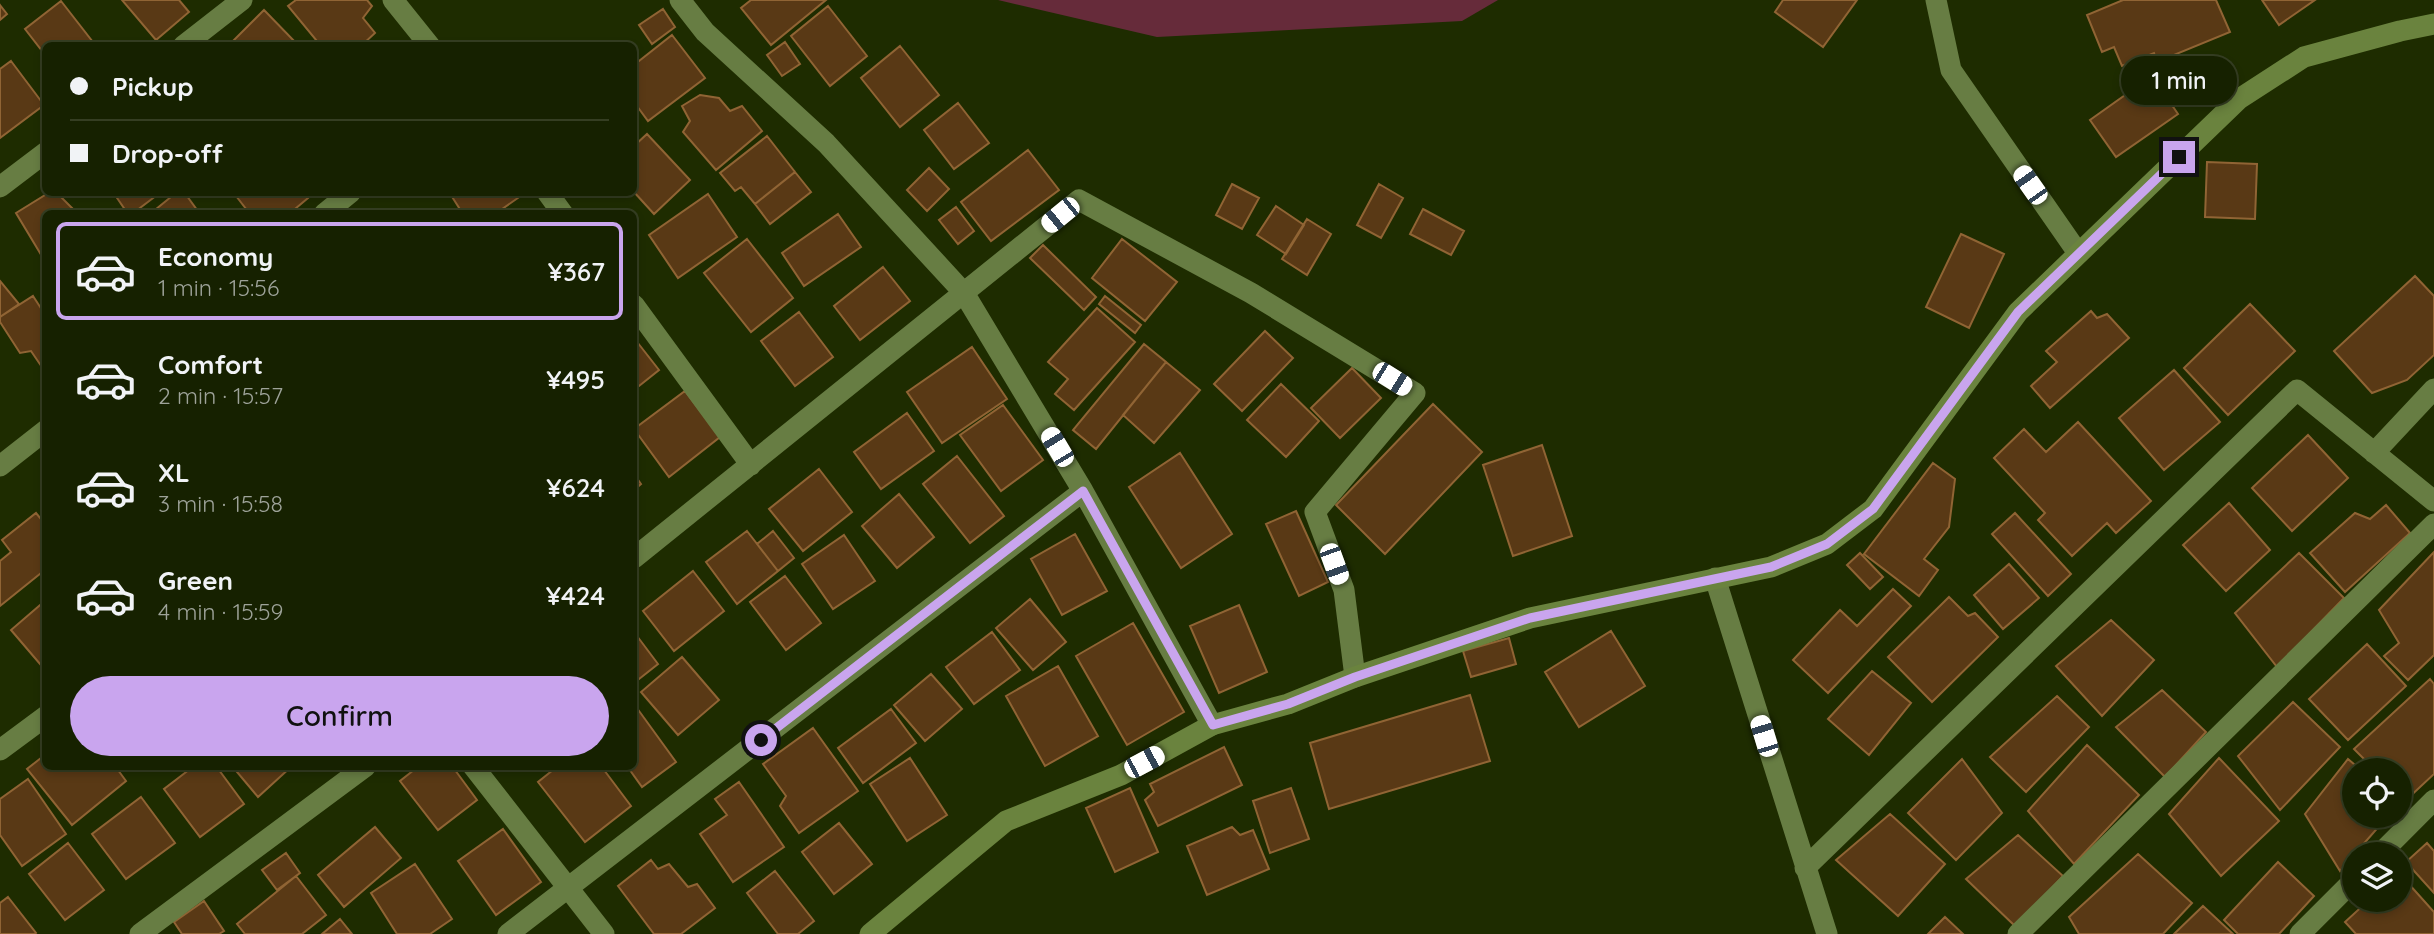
<!DOCTYPE html>
<html lang="en">
<head>
<meta charset="utf-8">
<style>
	:root { --surface:#162100; --page:#1f290a; --text:#f1f3f6; --muted:#9ea399; --line:#353e22; --accent:#c9a5ee }
	body { margin:0; font-family:Quicksand,sans-serif; background:var(--page); color:var(--text); height:100vh; display:flex; flex-direction:column; font-size:26px; white-space:nowrap }
	* { box-sizing:border-box; margin:0 }
	p { font-size:23px; color:var(--muted) }
	.icon { flex:none; width:38px; height:38px; fill:none; stroke:currentColor; stroke-width:2; stroke-linecap:round; stroke-linejoin:round }
	.map { position:relative; flex:1; overflow:hidden }
	.drawer { position:absolute; left:42px; top:210px; width:595px; height:560px; display:flex; flex-direction:column; background:var(--surface); border-radius:10px; box-shadow:0 4px 10px #0003,0 0 0 2px var(--line) }
	.drawer>* { flex:none }
	.hud { position:absolute; left:42px; top:42px; width:595px; height:154px; border-radius:10px; box-shadow:0 4px 10px #0003,0 0 0 2px var(--line); display:grid; align-content:center; height:154px; padding:0 28px; background:var(--surface) }
	.controls { position:absolute; left:2342px; top:758px; display:grid; gap:14px }
	.controls a { display:grid; place-items:center; width:70px; height:70px; border-radius:50%; background:var(--surface); box-shadow:0 4px 10px #0003,0 0 0 2px var(--line); font-size:35px }
	.end { position:absolute; width:32px; height:32px; margin:-16px; border:9px solid #c9a5ee; background:#111; box-shadow:0 0 0 4px #111 }
	.from { border-radius:50% }
	.bubble { position:absolute; height:49px; border-radius:24px; background:var(--surface); box-shadow:0 4px 10px #0003,0 0 0 2px var(--line); font-size:23px; font-weight:600; line-height:49px; text-align:center }
	.car { position:absolute; width:21px; height:42px; margin:-21px -10px; border-radius:9px; box-shadow:0 0 5px 2px #0007; background:linear-gradient(#fff 24%,#345 0 40%,#fff 0 76%,#345 0 86%,#fff 0) }
	.hud b { display:flex; align-items:center; gap:24px; height:66px; font-size:26px }
	.hud b+b { border-top:2px solid var(--line) }
	.hud i { width:18px; height:18px; background:var(--text) }
	ul { padding:12px 0 0; list-style:none }
	li { display:flex; align-items:center; gap:21px; height:98px; margin:0 14px 10px; padding:0 14px; border:4px solid transparent; border-radius:10px }
	li div { flex:1 }
	li b { display:block; font-size:26px }
	li em { font-style:normal; font-weight:600 }
	li.selected { border-color:var(--accent) }
	li>.icon { width:63px; height:63px; stroke-width:1.5 }
	.button { display:flex; gap:14px; margin-top:auto; padding:14px 28px }
	.button a { flex:1; height:80px; border-radius:42px; background:var(--accent); color:#111; font-size:28px; font-weight:600; line-height:80px; text-align:center }
	.map>svg:first-child { display:block }
	.green { fill:#662b3a }
	.building { fill:#593915; stroke:#906434; stroke-width:2 }
	.lines { fill:none; stroke-linecap:round; stroke-linejoin:round }
	.street { stroke:#677d43; stroke-width:21 }
	.secondary { stroke:#6a833e; stroke-width:21 }
	.route { stroke:#c9a5ee; stroke-width:9 }
</style>
</head>
<body>
<div class="map">
<svg width="2434" height="934" viewBox="0 0 2434 934">
	<rect width="100%" height="100%" fill="#1e2c00"/>
	<!-- green -->
	<path class="green" d="M998 0H1498L1462 21 1157 37Z"/>
	<!-- building -->
	<path class="building" d="M122 0H179L189 12 156 40Z
		M296 0H367L372 6 363 18 375 33 361 46H321L288 6Z
		M751 0H826L771 45 741 8Z
		M1783 0H1857L1823 47 1775 12Z
		M2123 0H2216L2230 32 2157 62 2154 53 2122 66 2114 47 2102 52 2087 15Z
		M2262 0H2315L2279 25Z
		M61 1 96 46H46V56L25 29Z
		M0 5 7 14 0 20Z
		M828 6 867 56 830 86 791 36Z
		M663 9 675 27 652 44 639 25Z
		M264 10 299 46H228Z
		M672 35 705 78 648 121 634 102V65Z
		M785 42 800 64 782 76 767 55Z
		M900 46 939 95 900 127 861 78Z
		M11 61 44 105 0 138V69Z
		M2152 76 2178 114 2116 157 2090 120Z
		M700 95 719 98 730 111 742 106 762 131 716 170 683 132 690 121 682 106Z
		M958 103 989 143 954 169 924 130Z
		M647 134 690 180 654 214 634 192V146Z
		M767 136 795 172 755 204 741 187 735 191 720 173Z
		M1028 150 1059 190 991 241 961 202Z
		M2207 162 2257 164 2255 219 2205 217Z
		M929 168 949 189 927 211 907 190Z
		M795 172 811 192 770 224 755 204Z
		M1232 184 1259 198 1242 229 1216 215Z
		M1379 184 1403 198 1381 238 1357 225Z
		M50 192H56L76 212 92 214H46V263L16 213Z
		M113 192H161L132 214H128Z
		M177 192H184L200 214H150Z
		M233 192H304L308 198 289 214H250Z
		M449 192H525V193L495 214H463Z
		M708 194 737 237 678 278 649 235Z
		M1276 206 1304 225 1286 254 1257 235Z
		M956 207 974 231 958 244 939 220Z
		M1423 209 1464 231 1451 255 1410 234Z
		M838 214 861 247 804 286 782 253Z
		M1307 219 1331 234 1307 275 1282 259Z
		M1961 234 2004 254 1969 328 1926 307Z
		M747 239 793 298 751 332 704 273Z
		M1122 239 1177 282 1145 321 1092 278Z
		M1043 245 1096 297 1084 310 1030 258Z
		M883 267 910 301 860 340 834 306Z
		M2415 276 2434 296V355L2407 380 2372 393 2334 351Z
		M0 281 19 304 0 317Z
		M33 296 46 316V373L31 351 20 353 0 322V317Z
		M1105 296 1141 325 1135 333 1099 304Z
		M2250 304 2295 351 2228 415 2184 368Z
		M1097 308 1135 342 1074 410 1055 394 1068 379 1048 362Z
		M2091 311 2097 318 2107 314 2129 338 2050 408 2031 386 2057 362 2046 351Z
		M799 312 833 357 795 386 761 341Z
		M1265 331 1293 358 1242 411 1214 384Z
		M634 338 659 370 634 390Z
		M1144 344 1166 362 1096 449 1073 430Z
		M972 347 1007 399 942 443 907 392Z
		M1166 362 1200 390 1154 443 1123 415Z
		M1352 368 1381 398 1340 438 1311 408Z
		M2174 370 2220 422 2164 470 2119 418Z
		M1281 384 1319 421 1286 457 1247 420Z
		M685 391 720 437 669 477 634 429Z
		M1433 404 1482 452 1385 554 1336 505Z
		M1003 405 1043 460 1001 491 960 435Z
		M907 413 934 451 881 489 854 452Z
		M2078 422 2151 501 2116 533 2107 523 2072 556 2038 520 2045 513 1994 458 2024 429 2046 452Z
		M2308 435 2348 478 2292 531 2252 488Z
		M1542 445 1572 536 1513 556 1483 465Z
		M1180 453 1232 534 1181 568 1129 487Z
		M957 456 1004 516 970 543 923 484Z
		M1933 463 1955 479 1949 527 1924 559 1938 570 1919 596 1864 554Z
		M819 469 852 512 803 551 769 509Z
		M634 474 641 484 634 490Z
		M899 494 934 537 897 568 862 526Z
		M2229 503 2270 550 2226 591 2183 545Z
		M2386 505 2410 533 2345 592 2310 553 2355 513 2370 519Z
		M1296 511 1328 582 1299 596 1266 524Z
		M36 513 46 525V569L0 606V561L11 552 2 540Z
		M2015 513 2071 574 2048 596 1992 534Z
		M747 531 778 571 737 604 706 562Z
		M773 531 794 558 778 571 757 544Z
		M1075 534 1107 591 1062 615 1031 559Z
		M844 535 875 581 833 609 802 564Z
		M2434 552V655L2408 680 2384 656 2399 643 2379 610Z
		M1860 553 1883 577 1870 589 1847 565Z
		M2299 553 2344 598 2277 667 2235 613Z
		M2009 564 2039 598 2003 629 1974 595Z
		M693 571 724 611 674 651 643 611Z
		M785 576 821 623 786 650 750 602Z
		M1893 589 1911 606 1828 693 1793 660 1840 610 1857 626Z
		M1949 597 1968 616 1975 613 1998 637 1932 702 1888 657Z
		M1030 599 1066 642 1033 670 996 628Z
		M46 600V671L11 630Z
		M1239 605 1267 672 1219 693 1190 626Z
		M2111 620 2154 660 2102 716 2056 666Z
		M1133 623 1184 712 1127 745 1076 656Z
		M1611 631 1645 686 1579 727 1545 672Z
		M634 632 658 664 634 683Z
		M992 632 1020 670 974 704 946 667Z
		M1509 638 1516 664 1471 677 1463 651Z
		M2367 644 2406 686 2348 740 2309 699Z
		M682 657 719 700 678 735 641 692Z
		M1058 666 1098 736 1045 766 1006 696Z
		M1872 671 1911 703 1869 755 1828 719Z
		M931 674 962 709 925 741 894 705Z
		M2430 679 2434 684V774L2405 801 2399 795V770H2375L2354 749Z
		M2162 690 2206 732 2165 777 2116 727Z
		M1470 695 1490 761 1329 809 1310 743Z
		M2057 696 2089 727 2026 792 1990 757Z
		M2293 702 2340 747 2280 810 2238 756Z
		M634 704 676 762 642 787 627 766H634Z
		M891 709 916 743 863 783 838 748Z
		M813 728 858 791 799 833 780 806 786 796 763 764Z
		M2087 745 2139 795 2074 864 2028 811Z
		M1224 747 1242 785 1158 826 1145 800 1154 792 1150 784Z
		M46 754V766H115L126 781 72 825 27 769Z
		M910 758 947 815 907 841 870 784Z
		M2219 758 2279 821 2221 876 2169 814Z
		M1962 759 2002 813 1956 860 1908 813Z
		M2348 759 2361 770H2354V816H2388L2340 871 2305 814Z
		M194 766H216L244 804 200 837 164 789Z
		M232 766H292L258 797Z
		M419 766H452L477 800 438 830 400 781Z
		M558 766H601L631 806 585 842 538 782Z
		M28 779 66 834 22 866 0 835V799Z
		M739 782 784 847 733 882 700 834 727 815 715 799Z
		M1130 788 1158 852 1115 872 1086 808Z
		M1291 788 1309 839 1270 853 1253 801Z
		M141 797 175 843 126 879 92 834Z
		M1890 814 1945 864 1898 916 1836 860Z
		M839 823 872 864 834 894 802 852Z
		M375 827 401 858 344 907 318 875Z
		M1232 827 1240 835 1253 830 1269 869 1207 895 1187 846Z
		M503 829 541 882 496 915 458 861Z
		M2018 835 2063 876 2016 927 1966 879Z
		M68 843 104 890 65 920 29 874Z
		M2427 843 2434 851V893L2406 862Z
		M286 853 300 873 277 890 262 870Z
		M2138 854 2192 903 2163 934H2079L2069 917Z
		M651 860 658 869 669 864 688 887 697 884 715 908 681 934H654L618 886Z
		M2278 862 2314 896 2279 934H2238L2224 920Z
		M415 864 452 919 430 934H397L371 893Z
		M775 871 814 921 798 934H778L747 893Z
		M2399 873 2434 912V934H2356L2345 922 2369 900H2399Z
		M296 876 326 915 302 934H245L237 924Z
		M8 897 36 933 35 934H0V903Z
		M204 901 224 931 219 934H182L174 922Z
		M2203 906 2233 934H2174Z
		M1945 917 1963 934H1928Z
		M340 919 352 934H322Z"/>
	<g class="lines">
		<!-- street -->
		<path class="street" d="M393 0 430 46
			M680 0 705 32 826 143 964 293 1083 491 1212 725
			M1936 0 1951 70 2078 253
			M183 46 242 0
			M0 187 46 152
			M547 192 563 214
			M324 214 351 192
			M634 305 751 465
			M2374 453 2434 389
			M0 466 46 430
			M634 558 1079 200 1251 293 1415 393 1315 512 1344 590 1355 677
			M1715 578 1827 934
			M0 750 46 716
			M473 766 604 934
			M2380 854 2434 800
			M1805 868 2297 390 2434 501
			M140 934 366 766
			M508 934 1083 491
			M2018 934 2434 524
			M2300 934 2354 880"/>
		<!-- secondary -->
		<path class="secondary" d="M870 934 1006 821 1121 775 1212 725 1288 704 1355 677 1530 618 1771 567 1827 544 1873 509 2018 312 2239 99 2304 57 2400 31 2434 24"/>
	</g>
	<g class="lines">
		<!-- route -->
		<path class="route" d="M761 740 1083 491 1213 725 1288 704 1355 677 1530 618 1771 567 1827 544 1873 509 2018 312 2179 157"/>
	</g>
</svg>
<div class="controls">
<a><svg class="icon" aria-label="locate" viewBox="0 0 24 24"><circle cx="12" cy="12" r="6"/><path d="M12 2v4M12 18v4M2 12h4M18 12h4"/></svg></a>
<a><svg class="icon" aria-label="layers" viewBox="0 0 24 24"><path d="M12 4l9 5-9 5-9-5zM3 14l9 5 9-5"/></svg></a>
</div>
<i class="end from" style="left:761px;top:740px"></i>
<i class="end" style="left:2179px;top:157px"></i>
<div class="bubble" style="left:2121px;top:56px;width:116px">1 min</div>
<i class="car" style="left:2030px;top:185px;rotate:325deg"></i>
<i class="car" style="left:1060px;top:215px;rotate:231deg"></i>
<i class="car" style="left:1392px;top:379px;rotate:122deg"></i>
<i class="car" style="left:1057px;top:447px;rotate:329deg"></i>
<i class="car" style="left:1334px;top:564px;rotate:160deg"></i>
<i class="car" style="left:1764px;top:736px;rotate:343deg"></i>
<i class="car" style="left:1144px;top:762px;rotate:62deg"></i>
<div class="hud">
<b><i class="from"></i>Pickup</b>
<b><i></i>Drop-off</b>
</div>
<section class="drawer">
<ul>
<li class="selected"><svg class="icon" aria-label="car" viewBox="0 0 24 24"><path d="M5 17H2v-5l4-1 3-4h7l3 4 3 1v5h-3M9 17h6M6 11h13"/><circle cx="7" cy="17" r="2"/><circle cx="17" cy="17" r="2"/></svg><div><b>Economy</b><p>1 min · 15:56</p></div><em>¥367</em></li>
<li><svg class="icon" aria-label="car" viewBox="0 0 24 24"><path d="M5 17H2v-5l4-1 3-4h7l3 4 3 1v5h-3M9 17h6M6 11h13"/><circle cx="7" cy="17" r="2"/><circle cx="17" cy="17" r="2"/></svg><div><b>Comfort</b><p>2 min · 15:57</p></div><em>¥495</em></li>
<li><svg class="icon" aria-label="car" viewBox="0 0 24 24"><path d="M5 17H2v-5l4-1 3-4h7l3 4 3 1v5h-3M9 17h6M6 11h13"/><circle cx="7" cy="17" r="2"/><circle cx="17" cy="17" r="2"/></svg><div><b>XL</b><p>3 min · 15:58</p></div><em>¥624</em></li>
<li><svg class="icon" aria-label="car" viewBox="0 0 24 24"><path d="M5 17H2v-5l4-1 3-4h7l3 4 3 1v5h-3M9 17h6M6 11h13"/><circle cx="7" cy="17" r="2"/><circle cx="17" cy="17" r="2"/></svg><div><b>Green</b><p>4 min · 15:59</p></div><em>¥424</em></li>
</ul>
<div class="button"><a>Confirm</a></div>
</section>
</div>
</body>
</html>
